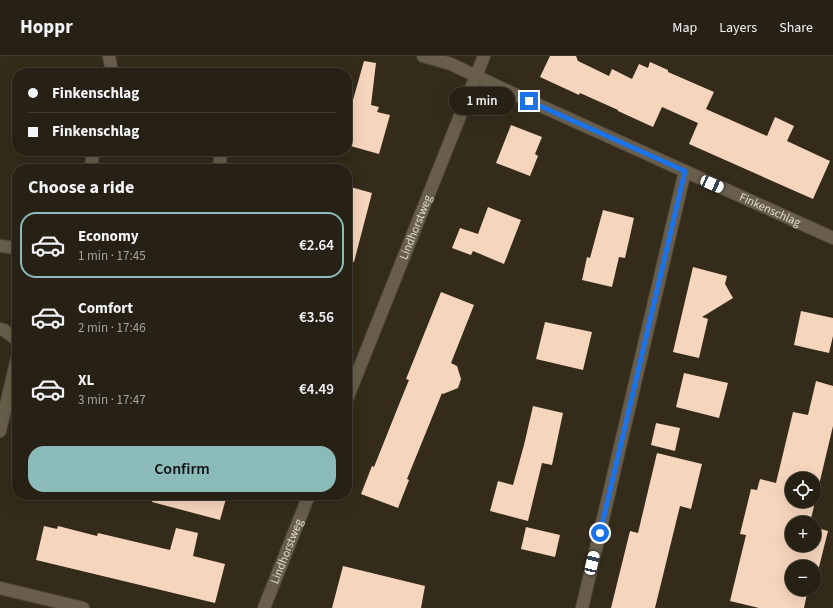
<!DOCTYPE html>
<html lang="en">
<head>
<meta charset="utf-8">
<style>
	:root { --surface:#272014; --page:#2f281d; --text:#f1f3f6; --muted:#a4a3a0; --line:#433e34; --accent:#8bbbb9 }
	body { margin:0; font-family:"Source Sans 3",sans-serif; background:var(--page); color:var(--text); height:100vh; display:flex; flex-direction:column; font-size:15px; white-space:nowrap }
	* { box-sizing:border-box; margin:0 }
	p { font-size:13px; color:var(--muted) }
	.icon { flex:none; width:22px; height:22px; fill:none; stroke:currentColor; stroke-width:2; stroke-linecap:round; stroke-linejoin:round }
	.map { position:relative; flex:1; overflow:hidden }
	.side { position:absolute; left:12px; top:108px; width:340px; height:336px; display:flex; flex-direction:column; background:var(--surface); border-radius:16px; box-shadow:0 4px 16px #0002,0 0 0 1px var(--line) }
	.side>* { flex:none }
	.top-card { position:absolute; left:12px; top:12px; width:340px; height:88px; border-radius:16px; box-shadow:0 4px 16px #0002,0 0 0 1px var(--line); display:grid; align-content:center; height:88px; padding:0 16px; background:var(--surface) }
	.controls { position:absolute; left:785px; top:416px; display:grid; gap:8px }
	.controls a { display:grid; place-items:center; width:36px; height:36px; border-radius:50%; background:var(--surface); box-shadow:0 4px 16px #0002,0 0 0 1px var(--line); font-size:20px }
	.end { position:absolute; width:18px; height:18px; margin:-9px; border:5px solid #1a73e8; background:#fff; box-shadow:0 0 0 2px #fff }
	.from { border-radius:50% }
	.bubble { position:absolute; height:28px; border-radius:14px; background:var(--surface); box-shadow:0 4px 16px #0002,0 0 0 1px var(--line); font-size:13px; font-weight:600; line-height:28px; text-align:center }
	.car { position:absolute; width:12px; height:24px; margin:-12px -6px; border-radius:5px; box-shadow:0 0 3px 1px #0007; background:linear-gradient(#fff 24%,#345 0 40%,#fff 0 76%,#345 0 86%,#fff 0) }
	.top-card b { display:flex; align-items:center; gap:14px; height:38px; font-size:15px }
	.top-card b+b { border-top:1px solid var(--line) }
	.top-card i { width:10px; height:10px; background:var(--text) }
	ul { padding:0; list-style:none }
	li { display:flex; align-items:center; gap:12px; height:66px; margin:0 8px 6px; padding:0 8px; border:2px solid transparent; border-radius:16px }
	li div { flex:1 }
	li b { display:block; font-size:15px }
	li em { font-style:normal; font-weight:600 }
	li.active { border-color:var(--accent) }
	li>.icon { width:36px; height:36px; stroke-width:1.5 }
	h2 { padding:0 16px; font-size:18px; line-height:48px }
	.primary-button { display:flex; gap:8px; margin-top:auto; padding:8px 16px }
	.primary-button a { flex:1; height:46px; border-radius:16px; background:var(--accent); color:#111; font-size:16px; font-weight:600; line-height:46px; text-align:center }
	header { display:flex; align-items:center; gap:24px; box-sizing:border-box; height:56px; padding:0 20px; background:var(--surface); border-bottom:1px solid var(--line) }
	header strong { font-size:19px }
	nav { display:flex; gap:22px; margin-inline-start:auto; font-size:14px }
	.map>svg:first-child { display:block }
	.building { fill:#f6d5bd; fill-rule:evenodd }
	.lines { fill:none; stroke-linecap:round; stroke-linejoin:round }
	.minor-casing { stroke:#4f4739; stroke-width:14 }
	.minor { stroke:#685e4b; stroke-width:12 }
	.route { stroke:#1a73e8; stroke-width:5 }
	.labels { text-anchor:middle; stroke-width:4; stroke-linejoin:round; paint-order:stroke }
	.street-label { font-size:12px; fill:#e0dacf; stroke:#18140d }
</style>
</head>
<body>
<header>
<strong>Hoppr</strong>
<nav><a>Map</a><a>Layers</a><a>Share</a></nav>
</header>
<div class="map">
<svg width="833" height="552" viewBox="0 0 833 552">
	<rect width="100%" height="100%" fill="#342b1a"/>
	<!-- building -->
	<path class="building" d="M550 0H576L578 5 609 20 612 13 632 23 639 8 648 12 650 6 668 14V16L714 36 706 53 767 80 775 61 794 70 787 85 830 105 813 143 689 88 698 67 662 51 653 71 618 55V54L580 37 579 39 540 21Z
		M364 5 376 7 371 49 379 51 377 56 390 59 379 98 347 89V65Z
		M511 69 542 81 535 98 538 100 530 120 496 107Z
		M347 130 372 137 354 206 347 205Z
		M488 151 521 164 504 208 473 195 471 199 452 192 460 172 478 178Z
		M603 154 634 162 625 202 619 201 612 231 582 224 587 201 590 202Z
		M693 211 727 220 725 228 733 242 702 261 708 263 699 302 673 296Z
		M441 236 474 249 451 307 457 310 461 323 458 332 443 338 442 337 407 423 409 424 398 452 361 438 372 410 374 411 400 346 409 324 406 323Z
		M801 255 833 262V280L829 297 794 289Z
		M545 266 592 276 583 314 536 303Z
		M684 317 728 327 719 362 676 351Z
		M816 325 833 330V370L810 467H792V489H814V471L828 475 819 511H792V533H808L804 552H759L730 545 746 479 740 478 751 433 757 434 760 423 776 427 793 356 808 359ZM792 423H814V445H792Z
		M533 350 563 357 552 409 542 407 528 465 490 455 498 425 513 429 524 389Z
		M656 367 680 372 675 395 651 389Z
		M657 397 702 408 691 453 680 450 655 552H611L630 475 638 477Z
		M153 439H227L220 464 152 446Z
		M44 470 57 473 58 470 97 480 98 477 170 494 176 472 198 477 193 500 225 508 215 547 36 504Z
		M526 471 560 479 555 501 521 493Z
		M343 510 425 530 421 552H332Z"/>
	<g class="lines">
		<defs>
			<g id="minor">
				<path d="M109 0 112 17"/>
				<path id="s1" d="M423 0 451 8 501 32 833 182"/>
				<path d="M90 113 94 95"/>
				<path d="M218 113 222 95"/>
				<path d="M0 190 17 192"/>
				<path d="M0 273 4 274 17 284"/>
				<path id="s2" d="M347 343 484 0"/>
				<path d="M0 375 17 302"/>
				<path d="M0 532 83 552"/>
				<path id="s3" d="M264 552 309 439"/>
				<path d="M582 552 685 115"/>
			</g>
		</defs>
		<!-- minor casing -->
		<use href="#minor" class="minor-casing"/>
		<!-- minor -->
		<use href="#minor" class="minor"/>
	</g>
	<g class="lines">
		<!-- route -->
		<path class="route" d="M529 45 685 115 600 477"/>
	</g>
	<g class="labels">
		<!-- street labels -->
		<g class="street-label">
			<text dy="4" stroke="none"><textPath href="#s1" startOffset="380">Finkenschlag</textPath></text>
			<text dy="4" stroke="none"><textPath href="#s2" startOffset="185">Lindhorstweg</textPath></text>
			<text dy="4" stroke="none"><textPath href="#s3" startOffset="61">Lindhorstweg</textPath></text>
		</g>
	</g>
</svg>
<div class="controls">
<a><svg class="icon" aria-label="locate" viewBox="0 0 24 24"><circle cx="12" cy="12" r="6"/><path d="M12 2v4M12 18v4M2 12h4M18 12h4"/></svg></a>
<a>+</a>
<a>−</a>
</div>
<i class="end from" style="left:600px;top:477px"></i>
<i class="end" style="left:529px;top:45px"></i>
<div class="bubble" style="left:449px;top:31px;width:66px">1 min</div>
<i class="car" style="left:712px;top:128px;rotate:114deg"></i>
<i class="car" style="left:592px;top:507px;rotate:13deg"></i>
<div class="top-card">
<b><i class="from"></i>Finkenschlag</b>
<b><i></i>Finkenschlag</b>
</div>
<section class="side">
<h2>Choose a ride</h2>
<ul>
<li class="active"><svg class="icon" aria-label="car" viewBox="0 0 24 24"><path d="M5 17H2v-5l4-1 3-4h7l3 4 3 1v5h-3M9 17h6M6 11h13"/><circle cx="7" cy="17" r="2"/><circle cx="17" cy="17" r="2"/></svg><div><b>Economy</b><p>1 min · 17:45</p></div><em>€2.64</em></li>
<li><svg class="icon" aria-label="car" viewBox="0 0 24 24"><path d="M5 17H2v-5l4-1 3-4h7l3 4 3 1v5h-3M9 17h6M6 11h13"/><circle cx="7" cy="17" r="2"/><circle cx="17" cy="17" r="2"/></svg><div><b>Comfort</b><p>2 min · 17:46</p></div><em>€3.56</em></li>
<li><svg class="icon" aria-label="car" viewBox="0 0 24 24"><path d="M5 17H2v-5l4-1 3-4h7l3 4 3 1v5h-3M9 17h6M6 11h13"/><circle cx="7" cy="17" r="2"/><circle cx="17" cy="17" r="2"/></svg><div><b>XL</b><p>3 min · 17:47</p></div><em>€4.49</em></li>
</ul>
<div class="primary-button"><a>Confirm</a></div>
</section>
</div>
</body>
</html>
